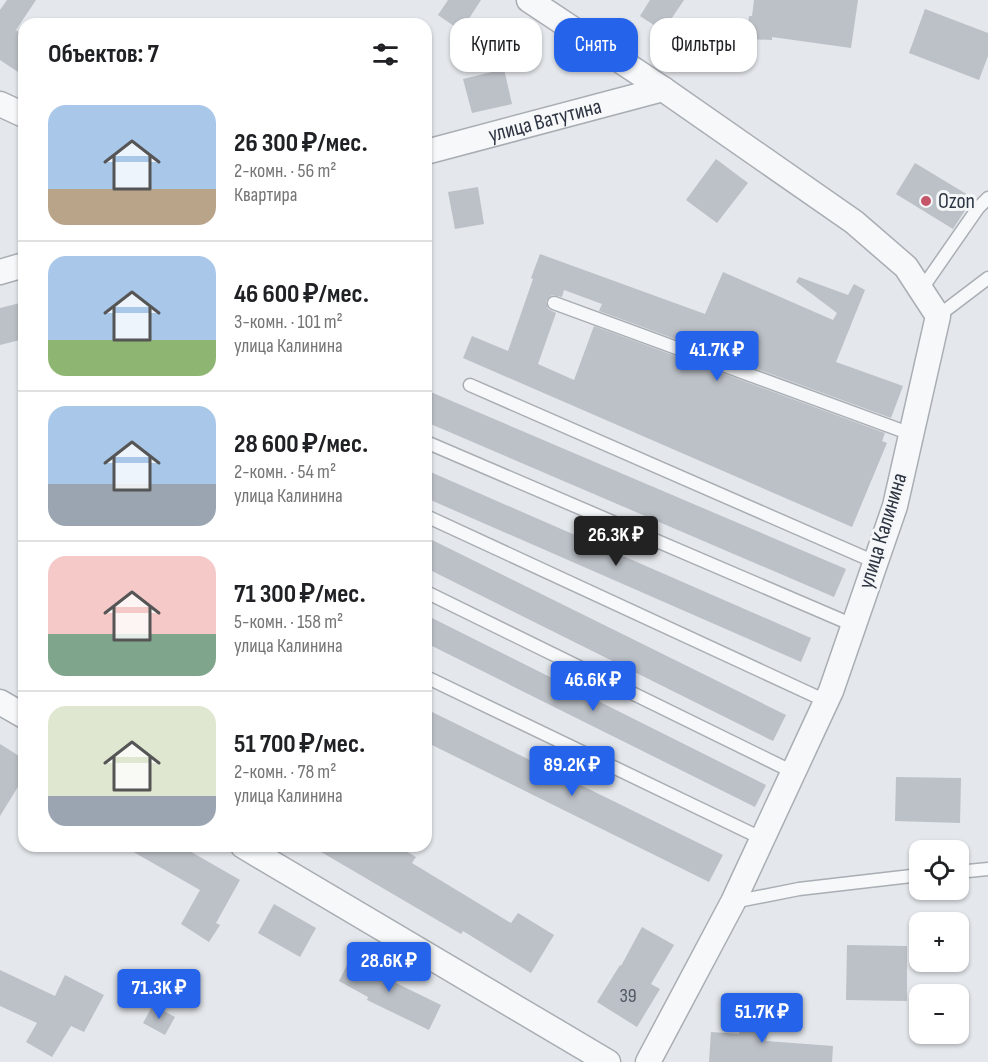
<!DOCTYPE html>
<html lang="ru">
<meta charset="utf-8">
<style>
:root{--surface:#fff;--page:#f2f2f2;--text:#202124;--muted:#757577;--line:#e0e0e0;--accent:#2563eb}
body{margin:0;font-family:"Sofia Sans Condensed",sans-serif;background:var(--page);color:var(--text);height:100vh;display:flex;flex-direction:column;font-size:22px;white-space:nowrap}
*{box-sizing:border-box;margin:0}
p{font-size:20px;color:var(--muted)}
.icon{flex:none;width:33px;height:33px;fill:none;stroke:currentColor;stroke-width:2;stroke-linecap:round;stroke-linejoin:round}
.map{position:relative;flex:1;overflow:hidden}
.side{position:absolute;left:18px;top:18px;width:414px;height:834px;display:flex;flex-direction:column;background:var(--surface);border-radius:18px;box-shadow:0 2px 4px #0004}
.side>*{flex:none}
.hud{position:absolute;left:450px;top:18px;width:447px;height:54px;display:flex;gap:12px}
.fabs{position:absolute;left:909px;top:840px;display:grid;gap:12px}
.fabs a{display:grid;place-items:center;width:60px;height:60px;border-radius:12px;background:var(--surface);box-shadow:0 2px 4px #0004;font-size:30px}
.price{position:absolute;translate:-50% -51px;padding:0 14px;border-radius:6px;background:var(--accent);color:#fff;font-size:20px;line-height:39px;filter:drop-shadow(0 2px 3px #0008)}
.price::after{content:'';position:absolute;left:50%;top:36px;width:18px;height:14px;margin-left:-9px;background:inherit;clip-path:polygon(0 0,100% 0,50% 100%)}
.price.current{background:#222;color:#fff}
ul{padding:0;list-style:none}
li{display:flex;align-items:center;gap:18px;height:150px;padding:0 30px}
li+li{border-top:2px solid var(--line)}
li span{display:grid;place-items:center;flex:none;width:168px;height:120px;border-radius:18px;color:#555}
li>.icon{margin-inline-start:auto}
span .icon{width:72px;height:72px;fill:#fffc;stroke-width:1}
li b{font-size:26px}
h2{display:flex;justify-content:space-between;align-items:center;height:72px;padding:0 30px;font-size:26px}
.tag{padding:0 21px;border-radius:18px;background:var(--surface);box-shadow:0 2px 4px #0004;font-size:21px;line-height:54px}
.tag.current{background:var(--accent);color:#fff}
.map>svg:first-child{display:block}
</style>
<div class="map">
<svg width="988" height="1062" viewBox="0 0 988 1062">
<rect width="100%" height="100%" fill="#e4e7eb"/>
<g fill="#bcc1c7">
<path d="M7 0H36L16 30 24 36V76L0 60V10Z"/>
<path d="M448 0H481L461 31 438 15Z"/>
<path d="M650 0H684L663 31 640 16Z"/>
<path d="M754 0H858L851 48 772 37V40L747 39 749 16H752Z"/>
<path d="M925 9 988 33V56L979 80 909 53Z"/>
<path d="M504 69 512 104 472 113 463 79Z"/>
<path d="M716 159 748 183 717 223 686 200Z"/>
<path d="M915 163 973 198 953 229 896 194Z"/>
<path d="M478 187 484 224 455 229 448 192Z"/>
<path d="M540 254 705 314 723 272 833 320 837 313 796 282 799 277 848 295 854 284 865 290 836 362 903 386 891 418 599 311 602 304 564 290 562 297 552 295 546 301 548 309 556 313 538 364 574 380 594 326 885 433 882 441 887 443 852 527 463 358 472 336 508 351 533 279 531 278Z"/>
<path d="M24 302V339L0 345V308Z"/>
<path d="M426 390 846 569 834 597 426 422Z"/>
<path d="M426 470 811 638 801 662 426 498Z"/>
<path d="M426 537 786 715 773 741 426 568Z"/>
<path d="M426 615 766 785 755 807 426 643Z"/>
<path d="M426 709 723 855 709 882 426 742Z"/>
<path d="M0 744 24 759V777L0 816Z"/>
<path d="M896 777 961 778 960 823 895 821Z"/>
<path d="M123 846H181L240 880 216 923 220 925 209 942 181 924 200 890Z"/>
<path d="M311 846H397L416 857 412 863 511 923 518 913 554 935 531 973 463 931 461 934Z"/>
<path d="M274 904 316 928 300 957 258 933Z"/>
<path d="M642 927 674 945 651 984 660 989 637 1027 597 1002 620 965 621 966Z"/>
<path d="M847 945 907 946V1001L846 1000Z"/>
<path d="M352 955 398 979 396 983 441 1005 429 1030 367 1000 368 997 339 981Z"/>
<path d="M0 970 55 996 65 975 104 995 84 1032 71 1026 52 1057 26 1042 37 1023 0 1006Z"/>
<path d="M153 1005 175 1017 165 1035 143 1023Z"/>
<path d="M746 1006 772 1013 766 1041 833 1046 832 1062H709L711 1032 739 1034Z"/>
</g>
<g fill="none" stroke-linecap="round" stroke-linejoin="round">
<g stroke="#a9aeb5" stroke-width="15">
<g id="service">
<path d="M921 290 978 208 988 198"/>
<path d="M554 303 911 434"/>
<path d="M938 316 988 278"/>
<path d="M470 385 875 562"/>
<path d="M426 442 853 625"/>
<path d="M426 516 826 701"/>
<path d="M426 592 793 772"/>
<path d="M426 677 763 839"/>
<path d="M958 872 988 869"/>
<path d="M733 902 799 889 920 875"/>
</g>
</g>
<g stroke="#a9aeb5" stroke-width="27">
<g id="minor">
<path d="M529 0 663 89 854 222 906 267 938 316 895 506 831 691 733 902 648 1062"/>
<path d="M0 104 24 115"/>
<path id="s1" d="M426 152 663 89"/>
<path d="M0 272 24 265"/>
<path d="M0 702 24 716"/>
<path d="M243 846 608 1062"/>
</g>
</g>
<use href="#service" stroke="#f7f8f9" stroke-width="12"/>
<use href="#minor" stroke="#f7f8f9" stroke-width="24"/>
</g>
<circle fill="#c55569" stroke="#f4f6f8" stroke-width="2" cx="926" cy="201" r="6"/>
<g text-anchor="middle" dominant-baseline="central" stroke-width="6" stroke-linejoin="round" paint-order="stroke">
<g font-size="20" fill="#515863">
<text x="628" y="996">39</text>
</g>
<g font-size="22" fill="#2d3542" stroke="#f4f6f8">
<text stroke="none"><textPath href="#s1" startOffset="123">улица Ватутина</textPath></text>
<text transform="translate(883 531) rotate(-73)">улица Калинина</text>
</g>
<g font-size="22" fill="#2d3542" stroke="#f4f6f8" text-anchor="start">
<text x="938" y="201">Ozon</text>
</g>
</g>
</svg>
<div class="fabs">
<a><svg class="icon" aria-label="locate" viewBox="0 0 24 24"><circle cx="12" cy="12" r="6"/><path d="M12 2v4M12 18v4M2 12h4M18 12h4"/></svg></a>
<a>+</a>
<a>−</a>
</div>
<b class="price" style="left:717px;top:382px">41.7K ₽</b>
<b class="price current" style="left:616px;top:567px">26.3K ₽</b>
<b class="price" style="left:593px;top:712px">46.6K ₽</b>
<b class="price" style="left:572px;top:797px">89.2K ₽</b>
<b class="price" style="left:389px;top:993px">28.6K ₽</b>
<b class="price" style="left:159px;top:1020px">71.3K ₽</b>
<b class="price" style="left:762px;top:1044px">51.7K ₽</b>
<div class="hud">
<a class="tag">Купить</a>
<a class="tag current">Снять</a>
<a class="tag">Фильтры</a>
</div>
<section class="side">
<h2>Объектов: 7<svg class="icon" aria-label="filters" viewBox="0 0 24 24"><path d="M4 7h16M4 17h16"/><circle cx="9" cy="7" r="2"/><circle cx="15" cy="17" r="2"/></svg></h2>
<ul>
<li><span style="background:linear-gradient(#a9c7e8 70%,#b9a48a 0)"><svg class="icon" aria-label="home" viewBox="0 0 24 24"><path d="M3 11l9-7 9 7M6 9v11h12V9"/></svg></span><div><b>26 300 ₽/мес.</b><p>2-комн. · 56 m²</p><p>Квартира</p></div></li>
<li><span style="background:linear-gradient(#a9c7e8 70%,#8fb573 0)"><svg class="icon" aria-label="home" viewBox="0 0 24 24"><path d="M3 11l9-7 9 7M6 9v11h12V9"/></svg></span><div><b>46 600 ₽/мес.</b><p>3-комн. · 101 m²</p><p>улица Калинина</p></div></li>
<li><span style="background:linear-gradient(#a9c7e8 65%,#9aa5b1 0)"><svg class="icon" aria-label="home" viewBox="0 0 24 24"><path d="M3 11l9-7 9 7M6 9v11h12V9"/></svg></span><div><b>28 600 ₽/мес.</b><p>2-комн. · 54 m²</p><p>улица Калинина</p></div></li>
<li><span style="background:linear-gradient(#f6c9c9 65%,#7fa58c 0)"><svg class="icon" aria-label="home" viewBox="0 0 24 24"><path d="M3 11l9-7 9 7M6 9v11h12V9"/></svg></span><div><b>71 300 ₽/мес.</b><p>5-комн. · 158 m²</p><p>улица Калинина</p></div></li>
<li><span style="background:linear-gradient(#dfe7d0 75%,#9aa5b1 0)"><svg class="icon" aria-label="home" viewBox="0 0 24 24"><path d="M3 11l9-7 9 7M6 9v11h12V9"/></svg></span><div><b>51 700 ₽/мес.</b><p>2-комн. · 78 m²</p><p>улица Калинина</p></div></li>
</ul>
</section>
</div>
